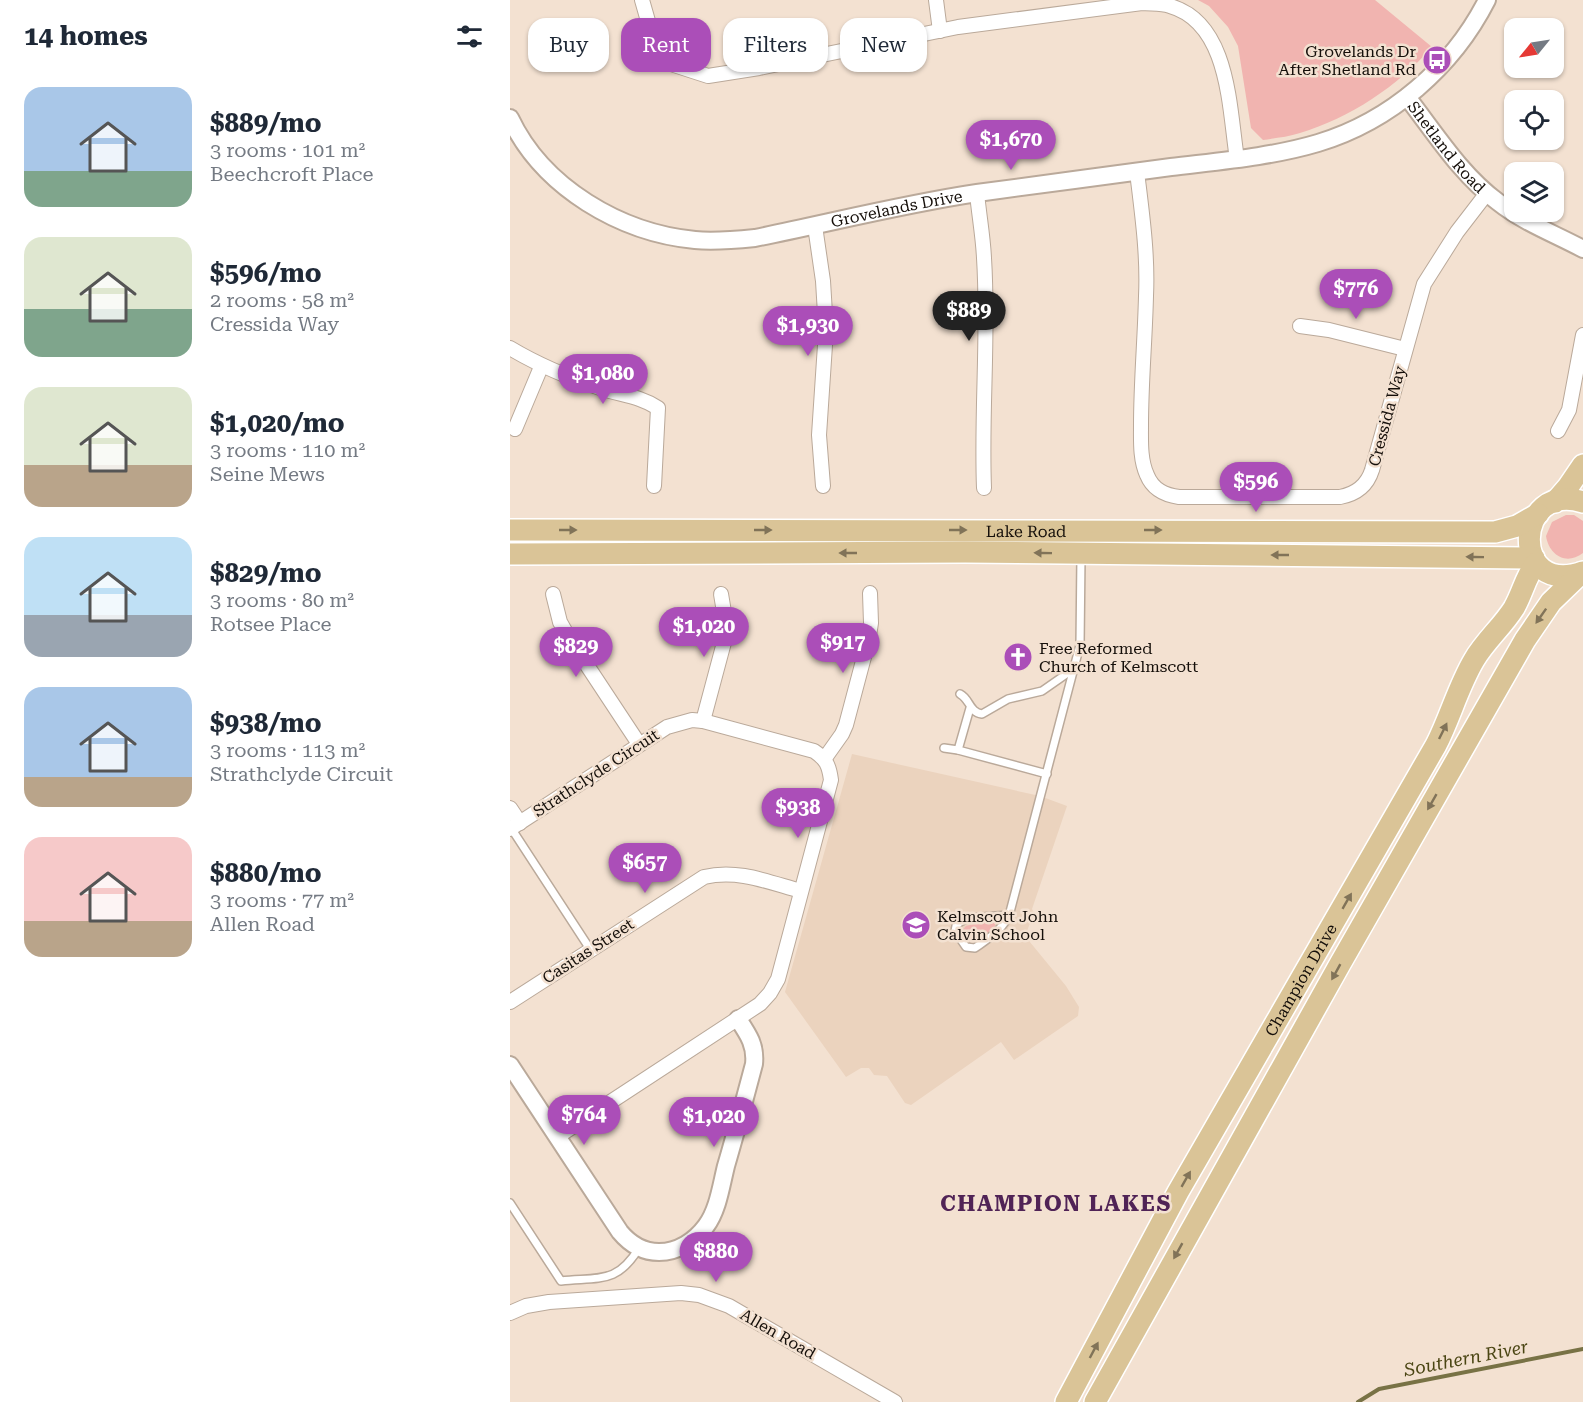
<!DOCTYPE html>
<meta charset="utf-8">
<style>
:root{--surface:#fff;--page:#f6f6f7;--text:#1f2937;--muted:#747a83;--accent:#ab4eb8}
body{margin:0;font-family:"Roboto Serif",serif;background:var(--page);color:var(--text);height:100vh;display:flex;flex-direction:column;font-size:22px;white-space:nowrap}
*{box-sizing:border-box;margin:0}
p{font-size:20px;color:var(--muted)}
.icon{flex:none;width:33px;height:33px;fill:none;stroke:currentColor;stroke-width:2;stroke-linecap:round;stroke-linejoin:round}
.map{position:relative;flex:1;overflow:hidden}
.details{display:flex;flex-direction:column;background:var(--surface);width:510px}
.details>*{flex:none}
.hud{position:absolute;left:18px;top:18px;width:570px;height:54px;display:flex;gap:12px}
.needle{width:39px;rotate:240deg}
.controls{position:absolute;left:994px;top:18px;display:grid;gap:12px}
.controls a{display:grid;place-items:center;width:60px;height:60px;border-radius:12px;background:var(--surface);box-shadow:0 2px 4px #0004;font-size:30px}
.price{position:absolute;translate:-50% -51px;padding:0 14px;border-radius:21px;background:var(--accent);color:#fff;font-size:20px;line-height:39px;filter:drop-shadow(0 2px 3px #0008)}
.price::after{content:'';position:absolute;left:50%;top:36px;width:18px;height:14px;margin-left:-9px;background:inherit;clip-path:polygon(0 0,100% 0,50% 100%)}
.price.selected{background:#222;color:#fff}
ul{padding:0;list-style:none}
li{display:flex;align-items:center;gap:18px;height:150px;padding:0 24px}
li span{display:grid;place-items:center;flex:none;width:168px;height:120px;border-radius:18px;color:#555}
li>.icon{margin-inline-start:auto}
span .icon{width:72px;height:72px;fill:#fffc;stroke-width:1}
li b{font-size:26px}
h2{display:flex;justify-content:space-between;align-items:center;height:72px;padding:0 24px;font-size:26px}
.tag{padding:0 21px;border-radius:18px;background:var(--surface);box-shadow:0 2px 4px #0004;font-size:21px;line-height:54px}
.tag.selected{background:var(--accent);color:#fff}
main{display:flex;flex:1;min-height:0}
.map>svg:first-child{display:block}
</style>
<main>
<section class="details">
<h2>14 homes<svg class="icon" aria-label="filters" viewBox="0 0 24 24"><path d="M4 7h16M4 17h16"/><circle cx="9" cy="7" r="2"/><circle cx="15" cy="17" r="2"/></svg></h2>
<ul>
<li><span style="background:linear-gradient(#a9c7e8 70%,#7fa58c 0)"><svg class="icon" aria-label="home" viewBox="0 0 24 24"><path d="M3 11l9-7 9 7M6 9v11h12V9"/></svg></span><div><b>$889/mo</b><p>3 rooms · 101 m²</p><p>Beechcroft Place</p></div></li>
<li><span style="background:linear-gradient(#dfe7d0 60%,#7fa58c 0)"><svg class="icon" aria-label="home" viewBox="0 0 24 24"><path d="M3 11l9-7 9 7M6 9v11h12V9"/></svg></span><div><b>$596/mo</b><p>2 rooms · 58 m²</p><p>Cressida Way</p></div></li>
<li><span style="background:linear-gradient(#dfe7d0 65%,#b9a48a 0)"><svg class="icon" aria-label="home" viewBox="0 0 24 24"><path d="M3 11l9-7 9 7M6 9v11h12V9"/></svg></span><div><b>$1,020/mo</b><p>3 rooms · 110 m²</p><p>Seine Mews</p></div></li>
<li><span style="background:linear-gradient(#bfe0f5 65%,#9aa5b1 0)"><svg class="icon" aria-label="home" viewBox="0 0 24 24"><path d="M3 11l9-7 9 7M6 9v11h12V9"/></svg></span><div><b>$829/mo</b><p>3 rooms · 80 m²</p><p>Rotsee Place</p></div></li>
<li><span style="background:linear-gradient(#a9c7e8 75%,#b9a48a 0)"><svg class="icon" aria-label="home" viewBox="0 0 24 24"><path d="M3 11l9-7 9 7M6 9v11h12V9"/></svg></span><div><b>$938/mo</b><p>3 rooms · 113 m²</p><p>Strathclyde Circuit</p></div></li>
<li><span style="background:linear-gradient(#f6c9c9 70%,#b9a48a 0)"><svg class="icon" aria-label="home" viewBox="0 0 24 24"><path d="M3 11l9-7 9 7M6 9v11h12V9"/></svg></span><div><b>$880/mo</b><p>3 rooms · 77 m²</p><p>Allen Road</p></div></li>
</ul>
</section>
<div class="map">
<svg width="1073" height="1402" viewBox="0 0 1073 1402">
<rect width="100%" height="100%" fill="#f3e1d1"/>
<path fill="#ebd3be" d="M342 754 530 796 557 806 522 909 524 913 515 936 556 986 569 1007 568 1016 504 1060 491 1042 401 1105 395 1103 377 1076 364 1075 359 1068H351L336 1077 275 992Z"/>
<g fill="#f1b4b0">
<path d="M688 0H865L922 47C888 86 840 118 790 133 778 137 765 138 753 140L741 128 728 46 718 27 699 6Z"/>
<path d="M1056 515H1064L1073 521V553C1056 566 1039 555 1036 536L1042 522Z"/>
<path d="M480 920 485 923V927L471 938 462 942 455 939 452 931 456 926Z"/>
</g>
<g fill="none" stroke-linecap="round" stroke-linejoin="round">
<path stroke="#787245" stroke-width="4" d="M848 1402 869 1389 1073 1349"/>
<g stroke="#baa99a" stroke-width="10">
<g id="service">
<path d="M450 694C460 699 459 712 472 714L498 699 532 691 565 668"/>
<path d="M434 748 448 750 537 774"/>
<path d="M448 750 460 708"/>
<path d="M1 828 80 949"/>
<path d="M499 915 459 918 450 922 446 926 445 931 456 947 465 948C479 938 494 929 500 912L570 645 571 556"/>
<path d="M0 1203 51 1281C90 1277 107 1284 129 1248"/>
</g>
</g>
<g stroke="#baa99a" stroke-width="16">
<g id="minor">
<path d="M132 0 144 42 164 65 198 76 249 68 448 27 632 3C641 4 652 3 660 6 720 23 719 109 727 159"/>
<path d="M426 0 430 31"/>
<path d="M627 172C632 213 638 255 636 296 635 339 631 382 631 425 631 441 630 460 637 475 643 490 655 495 669 497H830C846 494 857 486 862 470L914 284 947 232 977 193"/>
<path d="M467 193C469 215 473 236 474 258 479 334 471 411 474 488"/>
<path d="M305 226 313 281 316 330 309 435 313 486"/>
<path d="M790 326 819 330 895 349"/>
<path d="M0 348C30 366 57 377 90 388 110 395 130 396 148 408L144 486"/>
<path d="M5 429 31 367"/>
<path d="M1048 431 1059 410 1073 335"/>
<path d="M43 594 50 622 59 638 129 744"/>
<path d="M193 721 216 635V624L211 594"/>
<path d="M315 758 332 734 336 725 358 642 361 623 360 593"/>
<path d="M0 808 10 823"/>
<path d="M0 829 157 727 182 720 193 721 304 751C316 759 319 765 321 780L268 979 260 993 250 1004 47 1137"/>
<path d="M0 1002 194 877C228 869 258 882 291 891"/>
<path d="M0 1313 16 1306 39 1302 171 1293 189 1295 219 1306 385 1402"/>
</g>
</g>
<g stroke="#baa99a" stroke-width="20">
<g id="tertiary">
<path id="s1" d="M897 97C925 133 951 175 988 202 1013 222 1045 234 1073 249"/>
<path id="s2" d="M0 118C33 188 111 233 185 240 205 242 225 240 245 238 319 223 393 204 467 193 532 184 596 176 661 167 710 161 761 157 808 143 881 121 943 67 977 0"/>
<path d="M0 1065 110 1232C120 1244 133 1252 149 1252 168 1252 185 1241 196 1226 208 1210 211 1186 216 1166 226 1132 235 1098 244 1064 246 1045 238 1034 228 1019"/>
</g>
</g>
<g stroke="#fff" stroke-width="24">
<g id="primary">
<path d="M1045 502 1058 487 1073 465"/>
<path d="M1073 502C1004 480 999 598 1073 572"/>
<path id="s3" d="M0 530 985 532 1007 526 1028 514"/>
<path d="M0 554 455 552 1024 558"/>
<path id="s4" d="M556 1402 668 1192 926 745C940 718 948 687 964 660 975 641 992 627 1004 608 1013 592 1015 578 1026 563"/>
<path d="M585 1402 830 964 1015 640 1041 602 1071 573"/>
</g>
</g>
<use href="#service" stroke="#fff" stroke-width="7"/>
<use href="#minor" stroke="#fff" stroke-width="14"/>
<use href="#tertiary" stroke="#fff" stroke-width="16"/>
<use href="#primary" stroke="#dac497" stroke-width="21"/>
</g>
<defs><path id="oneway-solid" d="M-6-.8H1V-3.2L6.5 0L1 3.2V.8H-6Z" transform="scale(1.5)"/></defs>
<g fill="#817358">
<use href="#oneway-solid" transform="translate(58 530)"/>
<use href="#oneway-solid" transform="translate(253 530)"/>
<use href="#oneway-solid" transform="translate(448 530)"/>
<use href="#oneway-solid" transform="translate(643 530)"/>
<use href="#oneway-solid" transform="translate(338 553) rotate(180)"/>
<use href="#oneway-solid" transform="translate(533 553) rotate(-179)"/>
<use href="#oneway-solid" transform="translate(770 555) rotate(-180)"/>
<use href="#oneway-solid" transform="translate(965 557) rotate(-179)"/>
<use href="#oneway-solid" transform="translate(1031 616) rotate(125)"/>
<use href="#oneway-solid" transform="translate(933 731) rotate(-64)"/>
<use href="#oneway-solid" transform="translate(922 802) rotate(120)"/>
<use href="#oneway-solid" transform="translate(837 901) rotate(-60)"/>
<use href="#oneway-solid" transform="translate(826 972) rotate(119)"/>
<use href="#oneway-solid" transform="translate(676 1179) rotate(-60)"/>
<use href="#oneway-solid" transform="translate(668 1251) rotate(119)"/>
<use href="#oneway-solid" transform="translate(584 1350) rotate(-62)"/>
</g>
<defs>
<g id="bus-disc" transform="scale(1.5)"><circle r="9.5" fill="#ab4eb8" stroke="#f3e1d1"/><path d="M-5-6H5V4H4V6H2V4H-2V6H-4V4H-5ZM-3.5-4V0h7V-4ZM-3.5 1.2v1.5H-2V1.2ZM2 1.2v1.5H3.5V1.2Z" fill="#fff"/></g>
<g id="church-disc" transform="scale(1.5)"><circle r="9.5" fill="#ab4eb8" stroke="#f3e1d1"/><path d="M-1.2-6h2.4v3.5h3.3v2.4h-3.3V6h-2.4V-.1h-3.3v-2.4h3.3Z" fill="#fff"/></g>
<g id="school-disc" transform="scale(1.5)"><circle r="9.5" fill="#ab4eb8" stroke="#f3e1d1"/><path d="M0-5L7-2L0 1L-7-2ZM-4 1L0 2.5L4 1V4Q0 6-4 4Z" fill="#fff"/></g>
</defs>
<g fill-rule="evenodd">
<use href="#bus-disc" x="927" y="60"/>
<use href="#church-disc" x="508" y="657"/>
<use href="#school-disc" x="406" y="925"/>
</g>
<g text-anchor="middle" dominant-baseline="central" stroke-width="5" stroke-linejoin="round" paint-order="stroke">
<g font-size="16" fill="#150f0a" stroke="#f3e1d1" text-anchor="start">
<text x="906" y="51" text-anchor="end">Grovelands Dr<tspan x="906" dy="18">After Shetland Rd</tspan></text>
<text x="529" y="648">Free Reformed<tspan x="529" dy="18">Church of Kelmscott</tspan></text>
<text x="427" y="916">Kelmscott John<tspan x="427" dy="18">Calvin School</tspan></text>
</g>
<g font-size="16" fill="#150f0a" stroke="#f3e1d1">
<text stroke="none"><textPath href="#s1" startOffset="64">Shetland Road</textPath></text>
<text stroke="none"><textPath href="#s2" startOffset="436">Grovelands Drive</textPath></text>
<text transform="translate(877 416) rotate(-75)">Cressida Way</text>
<text stroke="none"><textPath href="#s3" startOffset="516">Lake Road</textPath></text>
<text transform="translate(86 773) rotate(-33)">Strathclyde Circuit</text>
<text transform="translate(78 951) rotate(-33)">Casitas Street</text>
<text stroke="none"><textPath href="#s4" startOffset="483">Champion Drive</textPath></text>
<text transform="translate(268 1334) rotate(30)">Allen Road</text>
</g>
<g font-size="18" font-style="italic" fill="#4a4513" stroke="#f3e1d1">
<text transform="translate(956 1358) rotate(-11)">Southern River</text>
</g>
<g font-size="22" font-weight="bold" letter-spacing="1.5" fill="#502356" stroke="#f3e1d1">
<text x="546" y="1203">CHAMPION LAKES</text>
</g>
</g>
</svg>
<div class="controls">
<a><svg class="needle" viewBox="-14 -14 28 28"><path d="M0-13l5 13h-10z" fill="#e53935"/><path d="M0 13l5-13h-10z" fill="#747a83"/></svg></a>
<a><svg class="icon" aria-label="locate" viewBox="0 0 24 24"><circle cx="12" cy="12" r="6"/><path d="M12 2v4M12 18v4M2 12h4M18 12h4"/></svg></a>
<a><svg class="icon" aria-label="layers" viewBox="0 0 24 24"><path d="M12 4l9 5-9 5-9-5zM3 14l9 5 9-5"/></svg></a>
</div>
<b class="price" style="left:501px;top:171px">$1,670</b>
<b class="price" style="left:846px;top:320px">$776</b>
<b class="price selected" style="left:459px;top:342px">$889</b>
<b class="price" style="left:298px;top:357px">$1,930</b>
<b class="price" style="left:93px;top:405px">$1,080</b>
<b class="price" style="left:746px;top:513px">$596</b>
<b class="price" style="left:194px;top:658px">$1,020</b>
<b class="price" style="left:333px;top:674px">$917</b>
<b class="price" style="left:66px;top:678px">$829</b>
<b class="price" style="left:288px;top:839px">$938</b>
<b class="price" style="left:135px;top:894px">$657</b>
<b class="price" style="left:74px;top:1146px">$764</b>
<b class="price" style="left:204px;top:1148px">$1,020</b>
<b class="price" style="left:206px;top:1283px">$880</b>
<div class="hud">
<a class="tag">Buy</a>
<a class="tag selected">Rent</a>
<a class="tag">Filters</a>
<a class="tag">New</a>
</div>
</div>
</main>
